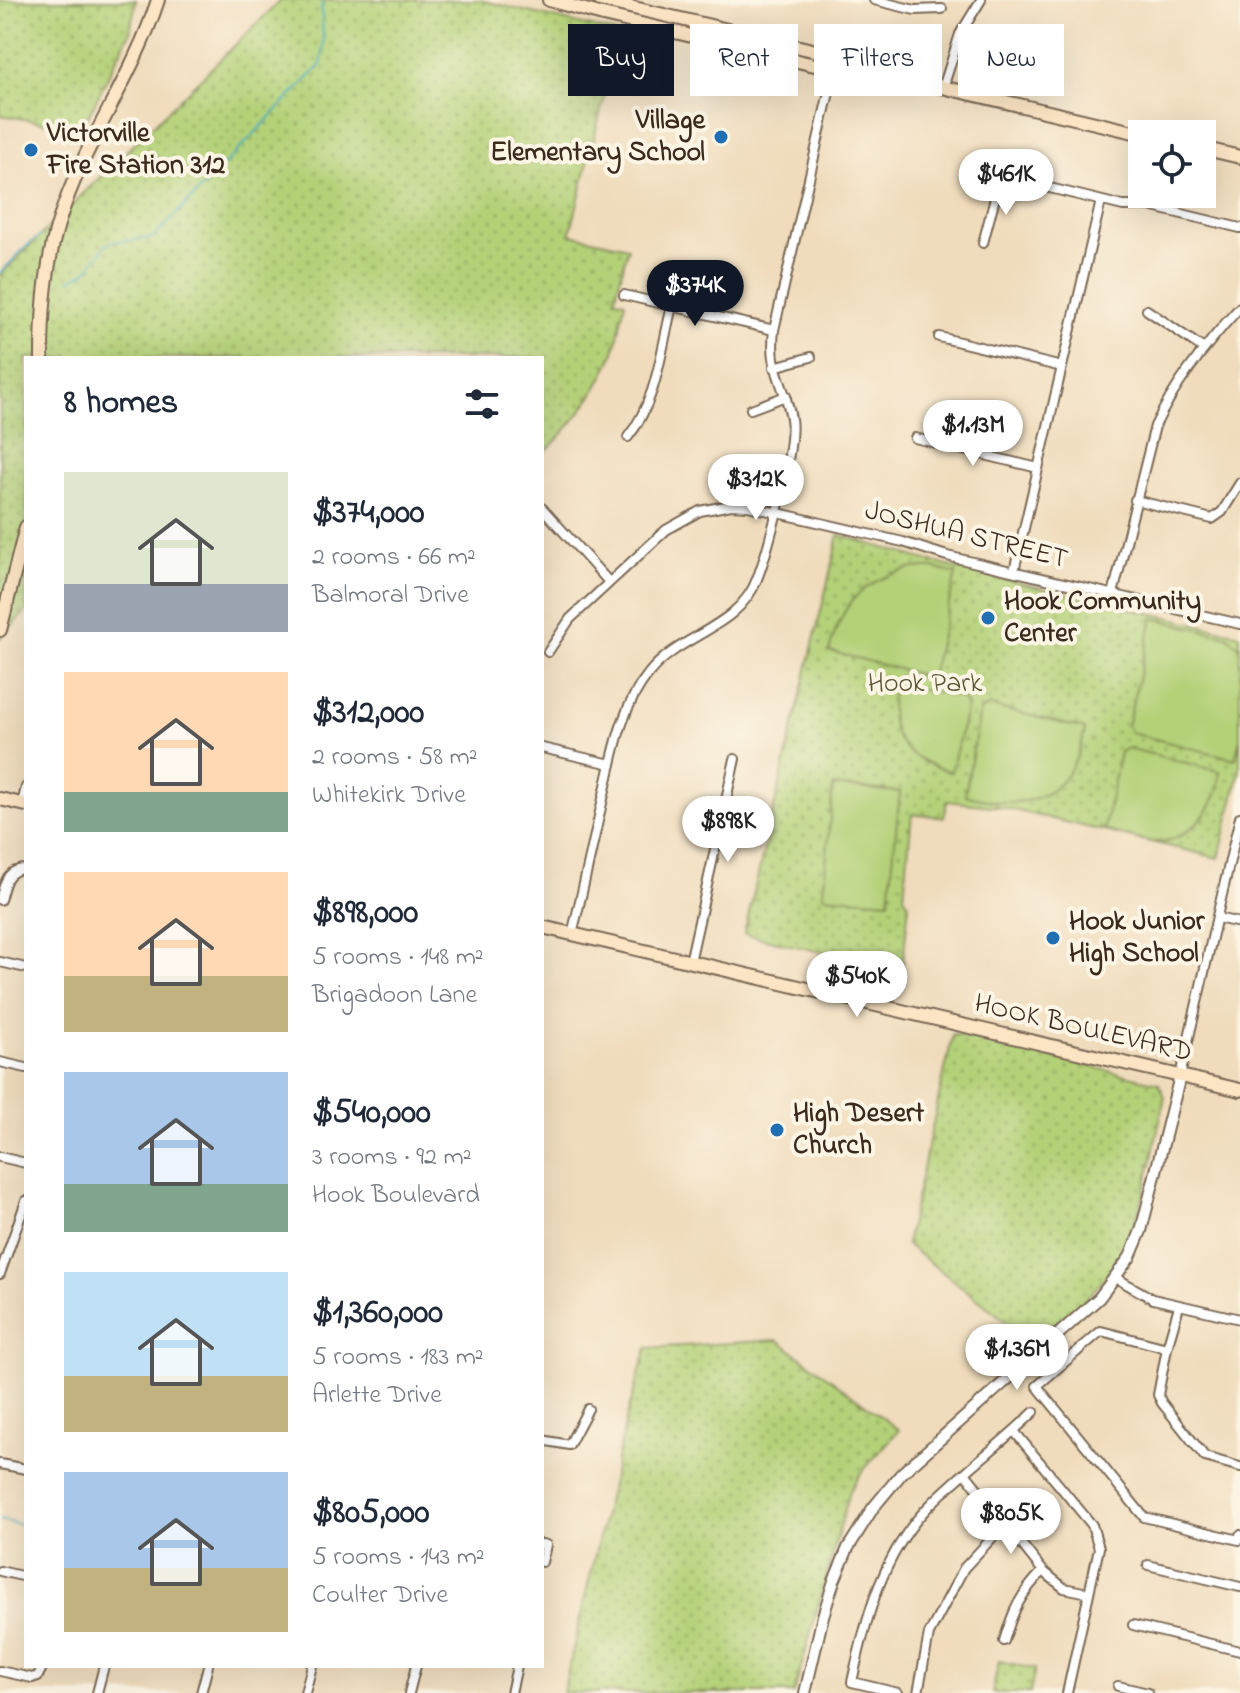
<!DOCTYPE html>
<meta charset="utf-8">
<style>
:root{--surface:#fff;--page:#f6f6f7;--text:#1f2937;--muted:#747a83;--accent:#111827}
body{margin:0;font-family:"Indie Flower",sans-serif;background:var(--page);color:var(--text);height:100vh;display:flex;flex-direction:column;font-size:30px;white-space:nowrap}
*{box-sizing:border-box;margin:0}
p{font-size:26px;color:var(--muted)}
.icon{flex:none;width:44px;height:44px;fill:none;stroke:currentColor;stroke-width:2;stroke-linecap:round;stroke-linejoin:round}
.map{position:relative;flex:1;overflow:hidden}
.panel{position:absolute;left:24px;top:356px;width:520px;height:1312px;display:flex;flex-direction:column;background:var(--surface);border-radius:0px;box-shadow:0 8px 32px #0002}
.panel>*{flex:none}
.banner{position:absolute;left:568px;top:24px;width:552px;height:72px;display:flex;gap:16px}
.fabs{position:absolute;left:1128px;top:120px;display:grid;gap:16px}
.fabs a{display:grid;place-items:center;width:88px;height:88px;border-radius:0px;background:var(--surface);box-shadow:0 8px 32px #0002;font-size:40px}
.price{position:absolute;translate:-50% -68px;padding:0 18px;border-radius:28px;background:#fff;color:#222;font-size:26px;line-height:52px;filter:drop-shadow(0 2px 4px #0008)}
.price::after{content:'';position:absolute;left:50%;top:48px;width:24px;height:18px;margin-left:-12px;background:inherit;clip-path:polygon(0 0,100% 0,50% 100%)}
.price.on{background:var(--accent);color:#fff}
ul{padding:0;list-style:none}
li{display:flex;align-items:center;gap:24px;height:200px;padding:0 40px}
li span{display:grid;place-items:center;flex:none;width:224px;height:160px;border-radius:0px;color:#555}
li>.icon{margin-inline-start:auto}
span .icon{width:96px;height:96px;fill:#fffc;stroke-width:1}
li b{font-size:34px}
h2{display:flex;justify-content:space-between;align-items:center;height:96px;padding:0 40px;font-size:34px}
.tag{padding:0 28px;border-radius:0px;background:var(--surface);box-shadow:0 8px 32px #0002;font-size:28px;line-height:72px}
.tag.on{background:var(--accent);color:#fff}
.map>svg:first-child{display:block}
</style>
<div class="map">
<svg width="1240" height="1693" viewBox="0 0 1240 1693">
<defs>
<pattern id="grass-dots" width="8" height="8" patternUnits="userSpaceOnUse" patternTransform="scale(2)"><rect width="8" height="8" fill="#b4d178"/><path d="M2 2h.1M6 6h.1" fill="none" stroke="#94aa62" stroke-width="1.8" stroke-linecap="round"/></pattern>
</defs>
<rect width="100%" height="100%" fill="#fcf5e5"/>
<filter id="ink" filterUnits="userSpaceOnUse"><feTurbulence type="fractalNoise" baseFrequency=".0125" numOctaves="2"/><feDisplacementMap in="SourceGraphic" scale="16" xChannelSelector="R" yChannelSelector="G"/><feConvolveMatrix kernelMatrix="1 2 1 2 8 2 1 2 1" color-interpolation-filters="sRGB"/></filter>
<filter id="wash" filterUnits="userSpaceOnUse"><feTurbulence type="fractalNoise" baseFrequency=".006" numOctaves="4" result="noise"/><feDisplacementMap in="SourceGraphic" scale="32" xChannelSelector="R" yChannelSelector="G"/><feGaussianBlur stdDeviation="1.8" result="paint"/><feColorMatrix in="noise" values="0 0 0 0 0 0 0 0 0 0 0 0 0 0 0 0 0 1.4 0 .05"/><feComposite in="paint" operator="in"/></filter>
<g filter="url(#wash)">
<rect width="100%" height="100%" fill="#f0dcbc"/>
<g fill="url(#grass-dots)" stroke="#787e4b" stroke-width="2">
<path d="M0 0H136L130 32 82 129 0 115Z"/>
<path d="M281 0H480L620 34 570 234 628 247 615 299 625 301C621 319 619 340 612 357 597 393 571 429 542 454V358H26V611L0 638V275Z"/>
<path d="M839 535 947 566 1240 634V771L1219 858 1001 807 947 801 944 817 912 814 904 896 909 904 902 971 744 934Z"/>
<path d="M953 1034 1159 1083 1165 1097C1151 1154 1145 1223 1110 1271 1090 1299 1059 1320 1033 1342L906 1244Z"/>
<path d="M778 1340 899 1430 860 1474 850 1491 794 1693H563L628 1412 647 1348Z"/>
<path d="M999 1661 1035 1669 1030 1693H992Z"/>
</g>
<g fill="#b4d178" stroke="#787e4b" stroke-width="2">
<path d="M913 568H933L956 574 932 673 925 676 829 651C843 600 862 581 913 568Z"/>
<path d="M1153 618 1227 636 1240 647V739L1235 759 1131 733 1127 726Z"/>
<path d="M894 683 962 698 967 706 951 772C902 757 883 735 894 683Z"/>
<path d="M990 706 1085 729C1072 797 1029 814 965 795L980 711Z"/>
<path d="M1127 748 1219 771C1223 803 1188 844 1153 842 1137 840 1119 834 1104 830L1120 752Z"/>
<path d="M833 786 900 792 889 901 823 896Z"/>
</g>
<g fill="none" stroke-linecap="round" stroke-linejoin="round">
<g stroke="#3baab9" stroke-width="2">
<path d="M0 273 30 243 41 236"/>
<path d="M70 280 87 271 105 246 112 242 153 238 320 66C327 50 320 20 322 0"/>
<path d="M0 1520 26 1526"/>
</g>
</g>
</g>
<g filter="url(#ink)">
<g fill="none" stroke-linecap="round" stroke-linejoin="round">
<g stroke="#7a6855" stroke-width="12">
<g id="minor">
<path d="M874 0 915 10 942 9"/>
<path d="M943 88 960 34 981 0"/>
<path d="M983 243 997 190 1003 179 1021 181 1123 206H1149L1240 228"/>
<path d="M624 295 774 330"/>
<path d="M1147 310 1204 349"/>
<path d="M939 337 1062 367"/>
<path d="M774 367 811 357"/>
<path d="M751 409 786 396"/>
<path d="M628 437C657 401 661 350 672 306"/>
<path d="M915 438 1038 468"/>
<path d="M1135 500 1212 519 1222 512 1240 483"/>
<path d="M542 508 609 582"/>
<path d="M1014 571 1101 201"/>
<path d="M1113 594 1155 426C1176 382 1207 343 1240 307"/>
<path d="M548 652 570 619 666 530 700 511 731 505 748 506 903 542 947 556 1240 624"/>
<path d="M542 748 611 764"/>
<path d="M22 804 26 787"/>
<path d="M0 900C5 883 6 869 26 869"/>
<path d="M1217 918 1240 923"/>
<path d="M572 934C583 891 592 847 602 803 613 758 619 710 649 673 680 634 739 628 757 579 768 551 796 446 791 419 785 383 769 371 774 330L836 62"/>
<path d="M0 962 26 968"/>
<path d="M690 962 735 759"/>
<path d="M0 1062 26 1068"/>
<path d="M1180 1076 1240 817"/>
<path d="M0 1157 26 1163"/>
<path d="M0 1274 26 1201"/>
<path d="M1116 1278 1153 1299 1240 1319"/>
<path d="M1179 1306 1167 1348 1101 1331 1037 1386 1144 1517 1239 1540 1240 1535"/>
<path d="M1167 1348 1158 1395 1162 1403 1205 1457 1240 1467"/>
<path d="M1014 1431 1092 1525 1099 1548 1067 1693"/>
<path d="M542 1440 569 1445 588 1409"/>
<path d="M0 1464 26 1469"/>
<path d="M965 1473 1043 1571 1064 1588 1088 1593"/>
<path d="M542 1544 546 1545 542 1562"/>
<path d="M1148 1565 1240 1587"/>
<path d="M0 1571 26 1577"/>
<path d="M1133 1625 1240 1651"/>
<path d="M1004 1641C1013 1611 1020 1594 1043 1571"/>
<path d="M0 1671 32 1678 38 1676 43 1666"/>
<path d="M1118 1686 1148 1693"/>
<path d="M97 1693 104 1666"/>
<path d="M201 1693 208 1666"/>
<path d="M305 1693 312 1666"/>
<path d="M409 1693 416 1666"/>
<path d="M511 1693 517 1666"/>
<path d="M898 1693 852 1682C866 1617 883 1551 932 1503 964 1471 1001 1444 1034 1412"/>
<path d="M918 1693 929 1634 964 1568 1005 1524"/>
</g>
</g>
<g stroke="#7a6855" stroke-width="14">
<path id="tertiary" d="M805 1693 823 1616 834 1581 848 1548 873 1508 902 1473 1099 1298 1130 1257 1141 1231 1180 1076"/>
</g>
<g stroke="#7a6855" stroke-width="16">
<g id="secondary">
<path d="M549 0 603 15 823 67 836 62"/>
<path d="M600 0 825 53 836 62 1142 134"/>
<path d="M1202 148 1240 157"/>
<path d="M42 358C42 313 45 268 58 224 82 145 133 78 158 0"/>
<path d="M0 630 26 527"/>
<path d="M0 799 26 805"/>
<path d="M542 927 1240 1090"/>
</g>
</g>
<use href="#minor" stroke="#fff" stroke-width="8"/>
<use href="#tertiary" stroke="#fff" stroke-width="10"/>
<use href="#secondary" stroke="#fce5c4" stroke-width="12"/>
</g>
</g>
<g fill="#1f6fb2" stroke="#fcf5e5" stroke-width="3">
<circle cx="721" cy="137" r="8"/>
<circle cx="31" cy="150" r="8"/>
<circle cx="988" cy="618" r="8"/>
<circle cx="1053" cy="938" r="8"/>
<circle cx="777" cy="1130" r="8"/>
</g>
<g text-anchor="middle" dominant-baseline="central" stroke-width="8" stroke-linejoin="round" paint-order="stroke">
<g font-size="28" font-weight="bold" fill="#3b2a1e" stroke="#fcf5e5" text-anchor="start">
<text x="705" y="121" text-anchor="end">Village<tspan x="705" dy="32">Elementary School</tspan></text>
<text x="47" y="134">Victorville<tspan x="47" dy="32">Fire Station 312</tspan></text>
<text x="1004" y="602">Hook Community<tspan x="1004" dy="32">Center</tspan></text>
<text x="1069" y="922">Hook Junior<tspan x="1069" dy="32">High School</tspan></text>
<text x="793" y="1114">High Desert<tspan x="793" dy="32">Church</tspan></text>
</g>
<g font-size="28" fill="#3b2a1e" stroke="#fcf5e5">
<text transform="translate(966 536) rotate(14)">JOSHUA STREET</text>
<text transform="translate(1083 1029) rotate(13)">HOOK BOULEVARD</text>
</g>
<g font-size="28" fill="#595434" stroke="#fcf5e5">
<text x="925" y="684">Hook Park</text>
</g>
</g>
</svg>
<div class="fabs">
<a><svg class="icon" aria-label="locate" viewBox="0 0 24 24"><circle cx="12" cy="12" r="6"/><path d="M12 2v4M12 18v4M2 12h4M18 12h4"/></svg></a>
</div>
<b class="price" style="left:1006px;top:217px">$461K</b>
<b class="price on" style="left:695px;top:328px">$374K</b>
<b class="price" style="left:973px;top:468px">$1.13M</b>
<b class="price" style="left:756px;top:522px">$312K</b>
<b class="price" style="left:728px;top:864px">$898K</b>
<b class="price" style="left:857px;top:1019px">$540K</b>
<b class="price" style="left:1017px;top:1392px">$1.36M</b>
<b class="price" style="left:1011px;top:1556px">$805K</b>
<div class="banner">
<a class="tag on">Buy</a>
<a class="tag">Rent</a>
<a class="tag">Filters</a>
<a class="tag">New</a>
</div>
<section class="panel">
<h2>8 homes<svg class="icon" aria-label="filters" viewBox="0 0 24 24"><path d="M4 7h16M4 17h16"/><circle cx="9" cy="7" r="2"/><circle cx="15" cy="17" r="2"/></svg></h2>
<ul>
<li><span style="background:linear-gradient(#dfe7d0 70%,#9aa5b1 0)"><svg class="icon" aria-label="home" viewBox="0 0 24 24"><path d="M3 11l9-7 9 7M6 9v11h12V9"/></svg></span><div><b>$374,000</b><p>2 rooms · 66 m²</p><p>Balmoral Drive</p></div></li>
<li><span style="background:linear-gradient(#ffd9b3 75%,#7fa58c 0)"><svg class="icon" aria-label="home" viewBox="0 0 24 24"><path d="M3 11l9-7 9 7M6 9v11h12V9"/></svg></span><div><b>$312,000</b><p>2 rooms · 58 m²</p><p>Whitekirk Drive</p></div></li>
<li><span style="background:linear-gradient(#ffd9b3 65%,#c2b280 0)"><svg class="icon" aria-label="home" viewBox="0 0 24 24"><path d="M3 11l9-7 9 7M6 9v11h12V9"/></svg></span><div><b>$898,000</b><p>5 rooms · 148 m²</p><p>Brigadoon Lane</p></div></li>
<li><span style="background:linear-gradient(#a9c7e8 70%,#7fa58c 0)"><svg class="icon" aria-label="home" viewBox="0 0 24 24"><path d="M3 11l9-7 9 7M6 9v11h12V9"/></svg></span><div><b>$540,000</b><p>3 rooms · 92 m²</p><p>Hook Boulevard</p></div></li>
<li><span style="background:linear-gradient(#bfe0f5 65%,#c2b280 0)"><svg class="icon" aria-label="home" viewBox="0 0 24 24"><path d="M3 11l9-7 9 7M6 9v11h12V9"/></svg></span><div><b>$1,360,000</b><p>5 rooms · 183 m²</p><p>Arlette Drive</p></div></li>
<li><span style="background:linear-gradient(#a9c7e8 60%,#c2b280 0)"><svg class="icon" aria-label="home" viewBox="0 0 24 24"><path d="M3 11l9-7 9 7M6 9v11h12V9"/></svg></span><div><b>$805,000</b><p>5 rooms · 143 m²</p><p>Coulter Drive</p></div></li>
</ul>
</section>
</div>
